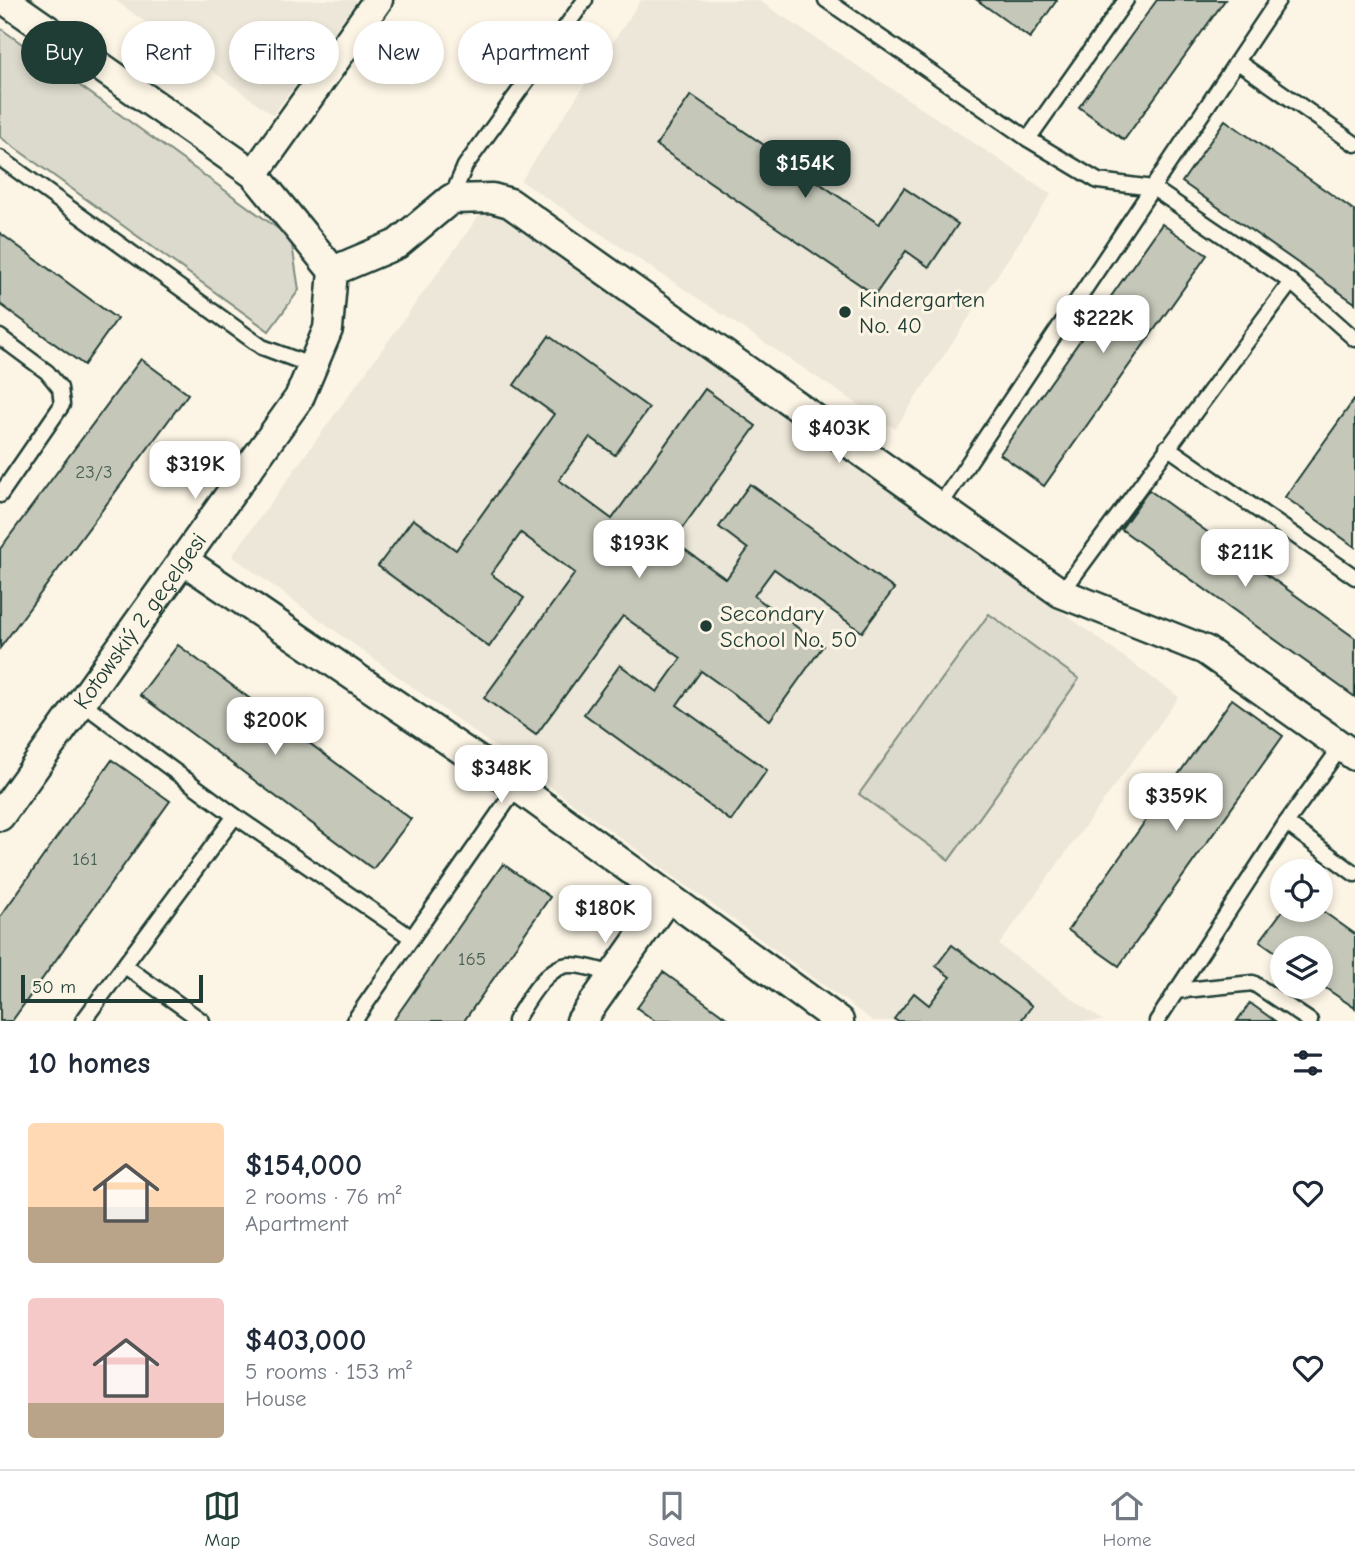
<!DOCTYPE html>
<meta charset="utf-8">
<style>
:root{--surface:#fff;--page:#f6f6f7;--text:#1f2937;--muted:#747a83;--line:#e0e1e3;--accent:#1f3d34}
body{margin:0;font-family:"Comic Neue",sans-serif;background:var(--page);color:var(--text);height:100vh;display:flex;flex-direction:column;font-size:26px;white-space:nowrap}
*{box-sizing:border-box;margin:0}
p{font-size:23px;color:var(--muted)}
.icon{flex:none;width:38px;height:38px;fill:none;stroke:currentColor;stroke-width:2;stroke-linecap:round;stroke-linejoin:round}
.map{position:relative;height:1021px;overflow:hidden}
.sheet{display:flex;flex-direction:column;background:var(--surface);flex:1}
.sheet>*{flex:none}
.guide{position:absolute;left:21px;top:21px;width:700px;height:63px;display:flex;gap:14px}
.controls{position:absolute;left:1270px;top:859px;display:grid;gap:14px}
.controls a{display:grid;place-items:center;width:63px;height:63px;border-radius:50%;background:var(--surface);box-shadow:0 4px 10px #0003;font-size:35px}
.scale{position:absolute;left:21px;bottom:18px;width:182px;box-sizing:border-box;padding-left:7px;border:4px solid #1f3d34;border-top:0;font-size:19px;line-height:24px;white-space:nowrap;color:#1f3d34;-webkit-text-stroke:5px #fcf5e5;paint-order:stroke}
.price{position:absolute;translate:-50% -60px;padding:0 16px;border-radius:14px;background:#fff;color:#222;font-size:23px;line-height:46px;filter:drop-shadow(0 2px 4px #0008)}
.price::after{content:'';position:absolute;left:50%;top:42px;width:21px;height:16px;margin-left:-10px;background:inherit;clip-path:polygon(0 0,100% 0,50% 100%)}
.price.on{background:var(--accent);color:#fff}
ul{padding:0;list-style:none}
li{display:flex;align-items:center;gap:21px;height:175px;padding:0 28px}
li span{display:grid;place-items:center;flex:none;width:196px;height:140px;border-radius:7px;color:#555}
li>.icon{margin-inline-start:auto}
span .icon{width:84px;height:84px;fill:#fffc;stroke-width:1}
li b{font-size:30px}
h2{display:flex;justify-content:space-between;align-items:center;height:84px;padding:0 28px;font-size:30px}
.tag{padding:0 24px;border-radius:32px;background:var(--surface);box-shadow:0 4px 10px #0003;font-size:24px;line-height:63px}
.tag.on{background:var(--accent);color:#fff}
.menu{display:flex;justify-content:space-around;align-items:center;height:98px;border-top:2px solid var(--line);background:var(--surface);font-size:19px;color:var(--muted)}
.menu a{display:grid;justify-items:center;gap:4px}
.menu .on{color:var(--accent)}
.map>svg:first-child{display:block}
</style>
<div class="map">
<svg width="1355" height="1021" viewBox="0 0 1355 1021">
<rect width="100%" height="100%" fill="#fcf5e5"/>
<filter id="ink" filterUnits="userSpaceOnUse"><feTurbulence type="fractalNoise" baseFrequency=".0143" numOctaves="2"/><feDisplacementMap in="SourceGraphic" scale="14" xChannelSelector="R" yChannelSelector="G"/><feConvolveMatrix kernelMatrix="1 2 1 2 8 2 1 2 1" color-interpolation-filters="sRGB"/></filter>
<g filter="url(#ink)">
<g fill="#ece7d8">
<path d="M115 0H357L273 115Z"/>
<path d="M641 0H758L1051 194 895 429 521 181Z"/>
<path d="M492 198 1179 697 999 945 1103 1021H873L232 556Z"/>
</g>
<g fill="#dcdacc" stroke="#7e8c80" stroke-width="2">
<path d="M0 28 291 238 299 290 269 331 0 137Z"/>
<path d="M989 614 1079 679 949 860 859 794Z"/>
</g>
<g fill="#c5c7b9" stroke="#1f3d34" stroke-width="2">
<path d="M977 0H1057L1030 38Z"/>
<path d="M1157 0H1225L1124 140 1079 107Z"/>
<path d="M691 95 879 224 904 188 958 224 929 267 906 251 875 295 656 145Z"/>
<path d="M1225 120 1355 211V303L1182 182Z"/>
<path d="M1162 224 1207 255 1044 486 1000 454Z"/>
<path d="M0 233 117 319 84 365 0 304Z"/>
<path d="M549 336 649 408 615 455 590 437 559 480 612 519 705 389 756 426 673 541 726 579 748 549 719 527 750 484 894 589 862 632 774 569 754 596 823 646 770 720 701 671 677 705 767 770 731 821 584 714 620 665 657 692 681 658 623 616 536 735 484 698 575 573 521 533 491 574 524 598 489 647 378 566 413 519 456 550 554 414 514 385Z"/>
<path d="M141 359 188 394 0 648V549Z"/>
<path d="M1354 400H1355V547L1285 497Z"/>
<path d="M1149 490 1355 638V697L1121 529Z"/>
<path d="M178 645 411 819 373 869 140 695Z"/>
<path d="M1232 699 1283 736 1119 966 1068 930Z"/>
<path d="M112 760 170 801 12 1021H0V917Z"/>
<path d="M503 864 550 897 464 1021H393Z"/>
<path d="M1283 910H1321L1355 934V1008L1321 985V948H1283V957L1260 941Z"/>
<path d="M952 945 1032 1006 1022 1019 1025 1021H897L894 1019 914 993 929 1005 950 977 936 966Z"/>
<path d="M663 972 731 1021H655L637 1008Z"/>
<path d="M1250 1003 1275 1021H1237Z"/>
</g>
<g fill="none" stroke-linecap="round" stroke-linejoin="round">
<g stroke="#1f3d34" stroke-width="19">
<g id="service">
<path d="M826 0 1028 139 1098 181 1153 188 1291 282 1355 339"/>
<path d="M1238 62 1355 144"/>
<path d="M1028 139 1126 0"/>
<path d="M0 158 262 347 313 366"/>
<path d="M451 199 465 166 585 0"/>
<path d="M0 337 47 372 60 388 62 405 0 495"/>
<path d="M1167 447 1355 577"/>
<path d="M939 507 1278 0"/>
<path d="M1061 593 1291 282"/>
<path d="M81 702 235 816 83 1021"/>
<path d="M1341 747 1286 823 1355 874"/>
<path d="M235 816 412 938"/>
<path d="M125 966 202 1021"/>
<path d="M1176 991 1253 983 1310 1021"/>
<path d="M354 1021 517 787"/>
<path d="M515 1021C526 1003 547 964 571 965 585 965 601 971 614 974"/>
<path d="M1157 1021 1286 823"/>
</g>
</g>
<g stroke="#1f3d34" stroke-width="33">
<g id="minor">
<path d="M254 174 378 0"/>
<path d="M333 271 397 244 451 199 492 198 510 203 1061 593 1205 650 1355 756"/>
<path d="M183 560 517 787 839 1021"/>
<path id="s1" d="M0 816 299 398 328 329 333 271 254 174 5 0"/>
<path d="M581 1021 668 897"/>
</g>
</g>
<use href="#service" stroke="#fcf5e5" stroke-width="14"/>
<use href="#minor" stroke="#fcf5e5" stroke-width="28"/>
</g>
</g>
<g fill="#1f3d34" stroke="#fcf5e5" stroke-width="2.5">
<circle cx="845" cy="312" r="7"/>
<circle cx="706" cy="626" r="7"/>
</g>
<g text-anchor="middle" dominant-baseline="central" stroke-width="6" stroke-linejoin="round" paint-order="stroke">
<g font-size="19" fill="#486055">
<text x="94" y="472">23/3</text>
<text x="85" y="859">161</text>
<text x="472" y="959">165</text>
</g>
<g font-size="23" fill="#1f3d34" stroke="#fcf5e5" text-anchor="start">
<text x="859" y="299">Kindergarten<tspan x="859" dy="26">No. 40</tspan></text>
<text x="720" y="613">Secondary<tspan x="720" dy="26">School No. 50</tspan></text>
</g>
<g font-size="23" fill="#1f3d34" stroke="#fcf5e5">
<text stroke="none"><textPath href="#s1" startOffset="240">Kotowskiý 2 geçelgesi</textPath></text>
</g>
</g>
</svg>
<div class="controls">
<a><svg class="icon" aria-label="locate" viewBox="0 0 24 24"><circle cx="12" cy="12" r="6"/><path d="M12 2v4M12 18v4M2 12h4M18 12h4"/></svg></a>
<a><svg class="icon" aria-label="layers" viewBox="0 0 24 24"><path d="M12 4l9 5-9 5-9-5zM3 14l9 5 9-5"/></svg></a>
</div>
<div class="scale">50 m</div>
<b class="price on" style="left:805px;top:200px">$154K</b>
<b class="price" style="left:1103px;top:355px">$222K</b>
<b class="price" style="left:839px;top:465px">$403K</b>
<b class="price" style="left:195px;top:501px">$319K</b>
<b class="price" style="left:639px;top:580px">$193K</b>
<b class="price" style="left:1245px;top:589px">$211K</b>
<b class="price" style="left:275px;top:757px">$200K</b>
<b class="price" style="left:501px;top:805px">$348K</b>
<b class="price" style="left:1176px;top:833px">$359K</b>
<b class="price" style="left:605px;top:945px">$180K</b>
<div class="guide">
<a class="tag on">Buy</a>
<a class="tag">Rent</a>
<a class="tag">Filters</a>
<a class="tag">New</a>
<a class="tag">Apartment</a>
</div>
</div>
<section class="sheet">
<h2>10 homes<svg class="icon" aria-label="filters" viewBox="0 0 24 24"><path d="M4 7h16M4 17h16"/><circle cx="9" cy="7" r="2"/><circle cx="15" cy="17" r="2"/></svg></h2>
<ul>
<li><span style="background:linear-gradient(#ffd9b3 60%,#b9a48a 0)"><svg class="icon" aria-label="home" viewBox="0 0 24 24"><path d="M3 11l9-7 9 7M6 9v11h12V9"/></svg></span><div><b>$154,000</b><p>2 rooms · 76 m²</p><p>Apartment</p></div><svg class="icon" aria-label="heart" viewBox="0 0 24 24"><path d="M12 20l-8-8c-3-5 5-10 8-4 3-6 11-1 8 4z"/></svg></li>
<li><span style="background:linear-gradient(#f6c9c9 75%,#b9a48a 0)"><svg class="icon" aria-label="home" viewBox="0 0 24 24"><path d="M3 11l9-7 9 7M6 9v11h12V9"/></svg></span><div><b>$403,000</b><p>5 rooms · 153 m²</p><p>House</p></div><svg class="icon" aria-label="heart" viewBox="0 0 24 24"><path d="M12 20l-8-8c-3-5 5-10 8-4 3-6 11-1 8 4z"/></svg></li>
</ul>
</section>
<nav class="menu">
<a class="on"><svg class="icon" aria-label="map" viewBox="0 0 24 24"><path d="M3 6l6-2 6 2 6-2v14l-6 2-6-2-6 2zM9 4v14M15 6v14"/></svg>Map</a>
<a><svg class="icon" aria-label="saved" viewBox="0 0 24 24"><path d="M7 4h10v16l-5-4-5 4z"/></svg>Saved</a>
<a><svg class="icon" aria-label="home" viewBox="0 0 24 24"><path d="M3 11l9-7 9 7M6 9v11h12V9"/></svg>Home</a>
</nav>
